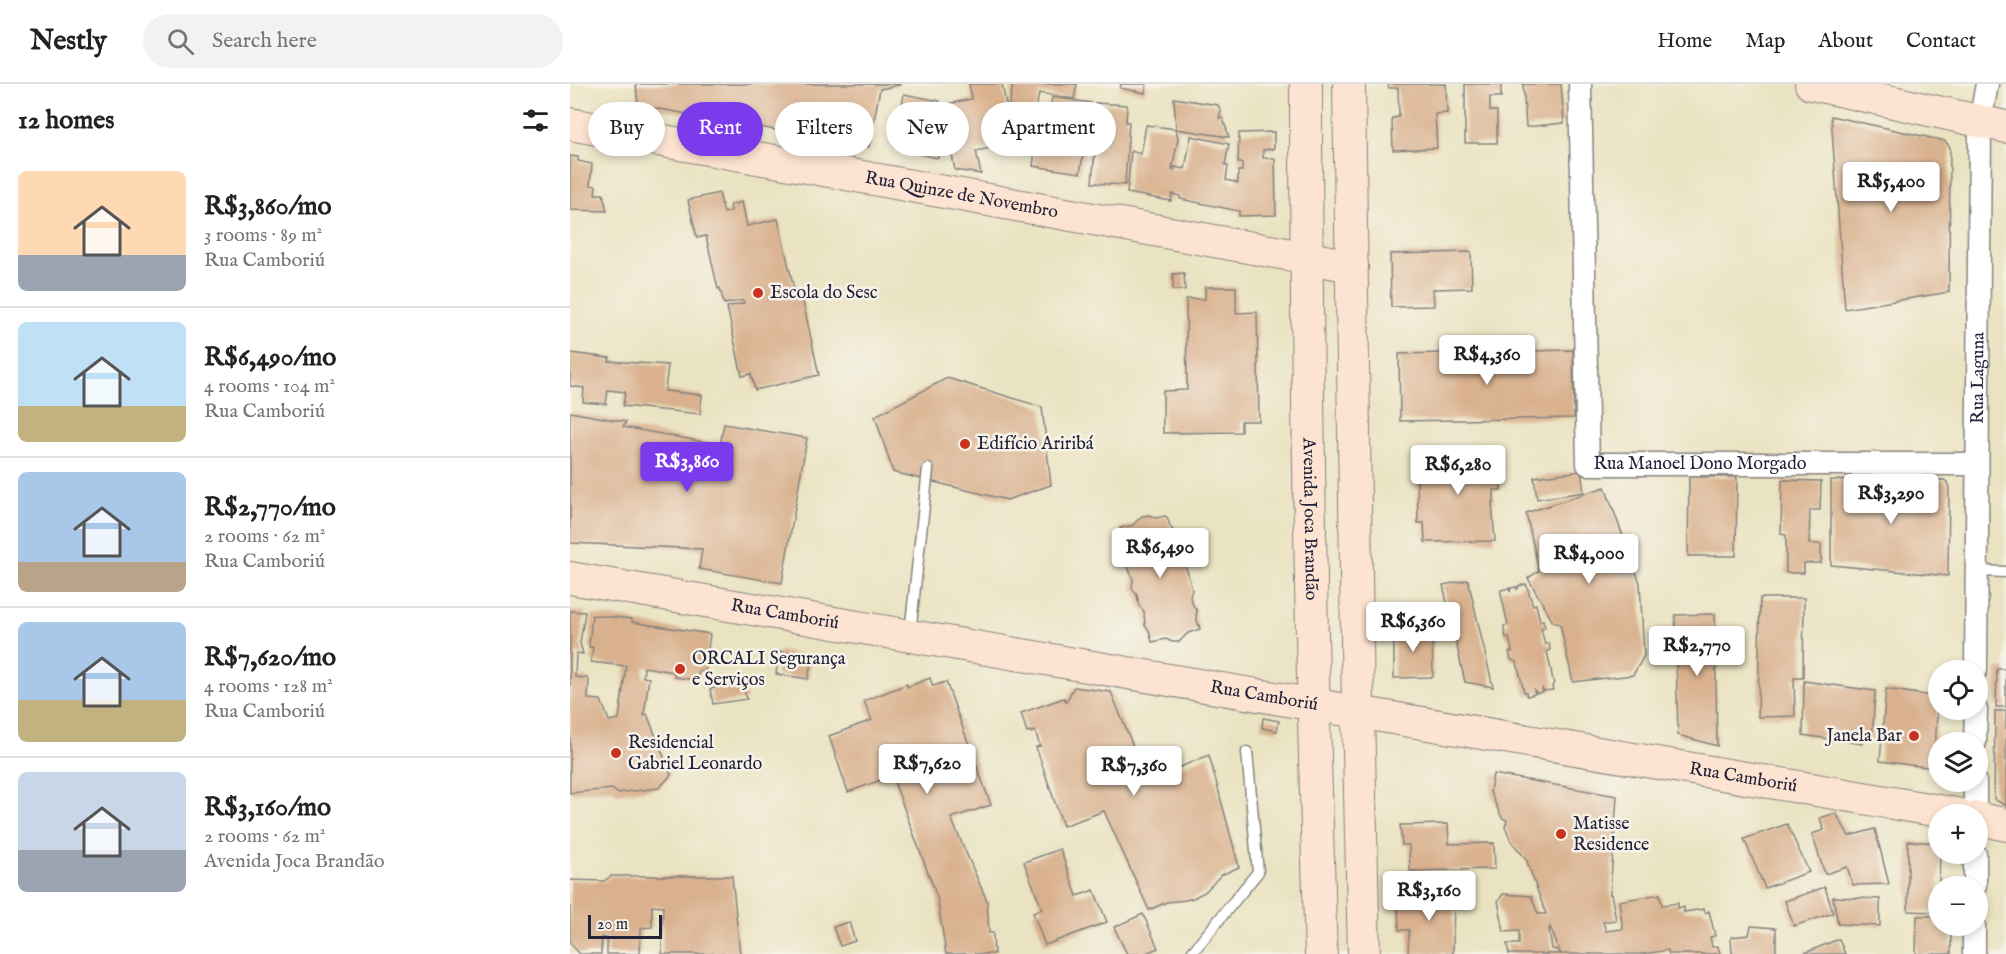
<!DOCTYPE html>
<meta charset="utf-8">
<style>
:root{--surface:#fff;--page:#f2f2f2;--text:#222;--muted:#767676;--line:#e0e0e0;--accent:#7c3aed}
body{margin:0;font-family:"IM FELL English",serif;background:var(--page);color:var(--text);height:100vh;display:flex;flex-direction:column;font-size:22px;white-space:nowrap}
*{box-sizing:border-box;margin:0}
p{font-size:20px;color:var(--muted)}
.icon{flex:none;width:33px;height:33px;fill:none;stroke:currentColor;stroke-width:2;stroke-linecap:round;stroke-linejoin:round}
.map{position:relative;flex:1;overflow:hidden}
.drawer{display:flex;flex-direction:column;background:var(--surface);width:570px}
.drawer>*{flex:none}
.guide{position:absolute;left:18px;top:18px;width:570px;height:54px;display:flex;gap:12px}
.fabs{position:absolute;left:1358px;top:576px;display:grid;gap:12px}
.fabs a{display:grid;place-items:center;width:60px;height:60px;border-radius:50%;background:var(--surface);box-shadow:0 3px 9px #0003;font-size:30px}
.scale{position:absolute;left:18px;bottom:15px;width:74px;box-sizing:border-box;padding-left:6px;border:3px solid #22223b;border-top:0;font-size:16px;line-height:21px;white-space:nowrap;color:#22223b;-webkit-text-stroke:4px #f7f3e8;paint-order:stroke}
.price{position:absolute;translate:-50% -51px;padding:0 14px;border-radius:6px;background:#fff;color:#222;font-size:20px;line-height:39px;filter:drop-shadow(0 2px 3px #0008)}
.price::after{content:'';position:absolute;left:50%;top:36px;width:18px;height:14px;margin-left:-9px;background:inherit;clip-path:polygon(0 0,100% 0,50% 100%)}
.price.on{background:var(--accent);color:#fff}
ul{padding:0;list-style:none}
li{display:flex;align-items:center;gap:18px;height:150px;padding:0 18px}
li+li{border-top:2px solid var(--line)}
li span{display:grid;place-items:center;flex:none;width:168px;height:120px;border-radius:9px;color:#555}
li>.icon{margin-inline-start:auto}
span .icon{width:72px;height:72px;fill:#fffc;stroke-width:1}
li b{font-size:26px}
h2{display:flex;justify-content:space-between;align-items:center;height:72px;padding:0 18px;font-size:26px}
.chip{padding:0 21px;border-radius:27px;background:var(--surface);box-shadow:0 3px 9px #0003;font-size:21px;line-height:54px}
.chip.on{background:var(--accent);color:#fff}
header{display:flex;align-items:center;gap:36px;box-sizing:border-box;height:84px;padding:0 30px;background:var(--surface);border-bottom:2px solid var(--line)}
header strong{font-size:28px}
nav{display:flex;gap:33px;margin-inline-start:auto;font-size:21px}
.search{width:420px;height:54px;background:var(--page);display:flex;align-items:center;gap:15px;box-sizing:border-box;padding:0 21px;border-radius:33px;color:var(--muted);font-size:22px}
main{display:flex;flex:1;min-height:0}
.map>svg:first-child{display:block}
</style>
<header>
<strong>Nestly</strong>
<div class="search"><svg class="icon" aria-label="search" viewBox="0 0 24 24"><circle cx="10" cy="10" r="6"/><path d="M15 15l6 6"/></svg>Search here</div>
<nav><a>Home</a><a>Map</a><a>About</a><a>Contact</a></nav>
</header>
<main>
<section class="drawer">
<h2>12 homes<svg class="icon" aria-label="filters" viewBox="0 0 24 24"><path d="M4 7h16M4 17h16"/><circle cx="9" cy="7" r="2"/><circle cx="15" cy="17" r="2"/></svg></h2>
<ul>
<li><span style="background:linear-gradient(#ffd9b3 70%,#9aa5b1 0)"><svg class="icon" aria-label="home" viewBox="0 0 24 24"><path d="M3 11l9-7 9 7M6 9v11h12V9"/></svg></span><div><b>R$3,860/mo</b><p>3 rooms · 89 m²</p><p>Rua Camboriú</p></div></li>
<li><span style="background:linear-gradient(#bfe0f5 70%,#c2b280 0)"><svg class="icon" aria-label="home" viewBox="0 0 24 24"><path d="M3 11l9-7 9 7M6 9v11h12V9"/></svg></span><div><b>R$6,490/mo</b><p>4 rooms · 104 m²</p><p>Rua Camboriú</p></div></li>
<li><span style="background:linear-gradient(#a9c7e8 75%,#b9a48a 0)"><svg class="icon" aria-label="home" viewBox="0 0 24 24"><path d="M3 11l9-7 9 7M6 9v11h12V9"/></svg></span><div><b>R$2,770/mo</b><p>2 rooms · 62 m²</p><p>Rua Camboriú</p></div></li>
<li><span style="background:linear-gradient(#a9c7e8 65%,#c2b280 0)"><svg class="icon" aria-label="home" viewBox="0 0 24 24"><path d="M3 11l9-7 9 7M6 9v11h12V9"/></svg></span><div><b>R$7,620/mo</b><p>4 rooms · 128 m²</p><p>Rua Camboriú</p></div></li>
<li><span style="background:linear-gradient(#c9d6e8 65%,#9aa5b1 0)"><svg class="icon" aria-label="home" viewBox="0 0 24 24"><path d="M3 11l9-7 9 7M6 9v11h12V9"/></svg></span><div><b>R$3,160/mo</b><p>2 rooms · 62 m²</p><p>Avenida Joca Brandão</p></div></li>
</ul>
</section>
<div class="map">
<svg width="1436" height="870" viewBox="0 0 1436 870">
<rect width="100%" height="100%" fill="#f7f3e8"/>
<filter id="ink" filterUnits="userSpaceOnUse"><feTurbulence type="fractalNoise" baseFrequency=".0167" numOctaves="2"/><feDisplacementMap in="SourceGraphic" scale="12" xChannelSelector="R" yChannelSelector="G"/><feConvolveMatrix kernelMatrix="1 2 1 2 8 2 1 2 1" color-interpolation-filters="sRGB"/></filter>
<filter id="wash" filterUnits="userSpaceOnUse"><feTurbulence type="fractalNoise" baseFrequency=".008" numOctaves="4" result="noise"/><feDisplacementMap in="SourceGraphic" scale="24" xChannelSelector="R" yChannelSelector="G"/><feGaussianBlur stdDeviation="1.35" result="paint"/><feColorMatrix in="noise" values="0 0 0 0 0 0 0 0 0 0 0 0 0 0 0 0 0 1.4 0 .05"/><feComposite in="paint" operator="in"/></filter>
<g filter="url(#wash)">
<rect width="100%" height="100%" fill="#eae3c2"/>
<g id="blocks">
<g fill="#d9b18e" fill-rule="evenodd">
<path d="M66 0H330V1L310 5 299 63 68 21Z"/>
<path d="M399 0H432L444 59 406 67 411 90 385 86 372 21 402 15Z"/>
<path d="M443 0H507L504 15 469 9 465 30 438 26Z"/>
<path d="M551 0H577L575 9 550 4Z"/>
<path d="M818 0H876L877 29 865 30 867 64 823 66 822 34 829 33 828 4H819Z"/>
<path d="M895 0H931V13H920V27H927V59H895Z"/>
<path d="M953 0H991L994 39 956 43Z"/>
<path d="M334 10 370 17 366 39 374 41 368 74 338 68 339 65 324 62Z"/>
<path d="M482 13 521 19 516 51H513L511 65 514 66 510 89 463 82 469 38 478 39Z"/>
<path d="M604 14 648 21 651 27 649 34H653L659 53 606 45Z"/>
<path d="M525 19 557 21 556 38H559L555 101 522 99 525 67 521 66Z"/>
<path d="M1261 32 1375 57 1380 63 1379 208 1275 225Z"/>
<path d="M576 41 606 45 608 55 602 85 604 86V83L615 85 621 52 659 60 655 81 658 82 656 96 668 99V87H672V79H668L669 49 704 48V65L693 66V74H705L706 131 669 132V127L610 115V112L602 110 601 117 557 109 561 67 571 70Z"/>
<path d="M0 72 8 73V77L22 80 20 101 26 102 25 110H33L37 127 0 126Z"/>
<path d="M149 109 154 129 161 127 160 121 172 118 177 142 208 135 226 214 232 213 249 291 185 306 181 290 172 292 157 223 174 219 173 216 154 220 150 204 148 205 136 152 127 154 118 116Z"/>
<path d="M901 168 902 204 863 205 864 222 821 223 820 170Z"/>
<path d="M614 189 615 206H603V190Z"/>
<path d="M635 203H666V229L687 228 689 337H671V348L593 349V307L617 306 616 215H635Z"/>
<path d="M1003 266 1004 334 830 337 829 270Z"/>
<path d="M0 269 40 274 39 277 98 281 95 307 132 311 130 330 53 322 55 308 38 306 36 320 13 318 14 304 0 302Z"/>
<path d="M377 294 472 323 481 401 437 416 323 388 305 332Z"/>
<path d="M0 328 56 338 53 343 150 361 154 340 237 354 212 499 129 485 132 465 0 459Z"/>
<path d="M930 369 931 406H924V418H922L925 457 855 458 854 439H848L847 389H854L853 370Z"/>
<path d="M1011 387 1014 408 967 415 964 393Z"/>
<path d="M1119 393H1167L1166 472H1118Z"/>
<path d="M1212 396 1251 397 1250 426H1240L1239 460H1251V479H1234V489H1216V451L1211 450Z"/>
<path d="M1261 396H1374L1377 398 1379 404 1378 492 1261 481Z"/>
<path d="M1035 403 1070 499 1074 572 1063 591 1003 598 990 540 983 538 958 494 969 487 956 429Z"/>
<path d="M579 431 586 434 595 432 597 433 600 442 604 448 603 455 605 462 611 468 613 479 617 486 622 506 620 513 623 521 627 527 626 533 630 545 618 549 609 558H602L596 555 582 558 579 546 575 542 574 527 569 522 567 511 562 504 563 495 558 483 559 476 552 461 554 457 550 444 563 441 572 432Z"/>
<path d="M898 496 923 603 895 598 873 501Z"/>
<path d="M956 500 963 521 966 520 970 537 973 536 975 544 971 545 975 560 979 559 980 566 977 567 984 601 982 602 983 606 974 607 972 604 973 608 967 609 964 606 965 610 957 612 956 608H954L947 578 941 576 939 568H942L939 554H936L934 546V542L938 541 931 510V506L939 504 940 508 941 504 947 503V506L949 502Z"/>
<path d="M1190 514H1234L1233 594H1224L1225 632 1188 633Z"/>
<path d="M0 527 15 528 10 559 13 570 6 569 5 593 17 594 19 597 18 615 31 616 39 637 49 635 56 582 21 578 23 563H19L22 531 62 535V538L140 550 135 588 129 587 127 596 104 593V588L74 583 73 593 79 594 74 631 77 630 101 691 89 704 47 709 42 705 0 709Z"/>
<path d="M1145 530 1147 662 1108 651 1105 531Z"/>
<path d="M862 544 863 593 824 594V545Z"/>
<path d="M209 567 242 573 238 595 206 590Z"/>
<path d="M1427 585H1436V623H1426Z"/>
<path d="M360 594 363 602 376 598 421 721 381 734 417 817 419 849H423L424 870H376L367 813 322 692 278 708 259 652 302 636 294 617 337 600V603Z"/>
<path d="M1234 597 1305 607 1302 656 1293 655 1292 660 1233 651Z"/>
<path d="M171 598 177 615 143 620 140 605Z"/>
<path d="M504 603 541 608 577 697 639 671 669 783 651 791 635 808 623 814 616 816 597 818 579 826 534 727 493 742 466 663 470 662 465 647 461 649 460 647 457 648 451 629 494 614 496 618Z"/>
<path d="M1316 605 1368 613 1364 684 1310 677Z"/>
<path d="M1425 627H1436V722L1424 715Z"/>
<path d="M693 634 709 637 707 647 692 644Z"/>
<path d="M923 690 1047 712 1040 810 1041 809 1046 836 1033 838 1036 847 1053 845 1049 817 1090 810 1092 821 1108 819V824L1114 823V828L1133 825 1136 829 1139 827 1145 852 1140 853 1142 863 1148 862 1150 870H1099L1098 866 1074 870H991L989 866 990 870H939L937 860H949V847L934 848 928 817 933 810 961 812 968 830H976L956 775 942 758 935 743 937 736 932 734 920 708ZM980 843 988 863 989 866 982 865 979 845Z"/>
<path d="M1266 729 1279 752 1305 745 1319 800 1283 801 1277 783 1255 790 1242 750 1254 746 1250 734Z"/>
<path d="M878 740 879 760 924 759 925 785 840 787 839 761H832L830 741Z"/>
<path d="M1217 740 1239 788 1195 804 1174 755Z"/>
<path d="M1338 757 1368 759 1370 770 1368 828 1338 827Z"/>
<path d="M490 765 507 812 524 806 537 838 475 861 463 829 472 825 454 778Z"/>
<path d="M41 792H162L170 870H92L93 823 82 822V843L71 844 70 870H37V854L32 853 31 870H10L0 859V796L34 797Z"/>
<path d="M1255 803 1263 829 1224 842 1215 817Z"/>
<path d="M840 805 884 809 883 870H838L839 846H829L828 824 831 821H839Z"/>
<path d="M1263 813 1310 815V842L1268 840Z"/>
<path d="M573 830 588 864 574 870H557L544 843Z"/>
<path d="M1347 832H1368V842H1381V870H1346Z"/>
<path d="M279 838 285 857 270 862 263 843Z"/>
<path d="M1181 842 1206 844V870H1162L1161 853 1179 851Z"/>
<path d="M1269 855 1275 870H1232Z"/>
</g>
</g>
</g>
<g filter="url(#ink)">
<use href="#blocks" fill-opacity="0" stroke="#86827e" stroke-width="1.5"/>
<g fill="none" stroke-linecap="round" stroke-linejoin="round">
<g stroke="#86827e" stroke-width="13">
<g id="lane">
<path d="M1407 487 1436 488"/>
<path d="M340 549 358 385"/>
<path d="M621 870 688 788 677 668"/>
</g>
</g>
<g stroke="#86827e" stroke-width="25">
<g id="street">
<path id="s1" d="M1010 0 1018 380H1407"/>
<path id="s2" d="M1406 586 1410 38 1417 0"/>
<path d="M1405 658 1406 626"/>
<path d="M1405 730V698"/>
<path d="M1405 802V770"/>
<path d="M1404 870V842"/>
</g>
</g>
<g stroke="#86827e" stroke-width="34">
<g id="secondary">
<path id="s3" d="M736 0C736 290 741 580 751 870"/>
<path d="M779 0 788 628 794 870"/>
<path d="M1241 0 1436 43"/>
<path id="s4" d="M0 40 782 182"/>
<path id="s5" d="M0 494 1387 730"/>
<path d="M1407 734 1436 741"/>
</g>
</g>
<use href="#lane" stroke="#fff" stroke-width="10"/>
<use href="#street" stroke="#fff" stroke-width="22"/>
<use href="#secondary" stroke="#fde3d1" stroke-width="32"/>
</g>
</g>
<g fill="#c8321e" stroke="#f7f3e8" stroke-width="2">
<circle cx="188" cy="209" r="6"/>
<circle cx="395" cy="360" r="6"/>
<circle cx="110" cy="585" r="6"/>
<circle cx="1344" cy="652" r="6"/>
<circle cx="46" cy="669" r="6"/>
<circle cx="991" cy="750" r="6"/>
</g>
<g text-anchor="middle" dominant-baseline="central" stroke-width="5" stroke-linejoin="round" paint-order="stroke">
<g font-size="18" fill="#22223b" stroke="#f7f3e8">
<text stroke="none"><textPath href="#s4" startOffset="398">Rua Quinze de Novembro</textPath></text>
<text stroke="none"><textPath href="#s2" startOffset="292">Rua Laguna</textPath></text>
<text stroke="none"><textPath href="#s1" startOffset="492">Rua Manoel Dono Morgado</textPath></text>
<text stroke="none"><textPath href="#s3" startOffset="435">Avenida Joca Brandão</textPath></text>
<text stroke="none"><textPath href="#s5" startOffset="218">Rua Camboriú</textPath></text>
<text stroke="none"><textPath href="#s5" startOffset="704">Rua Camboriú</textPath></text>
<text stroke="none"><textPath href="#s5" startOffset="1190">Rua Camboriú</textPath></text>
</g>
<g font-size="18" fill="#22223b" stroke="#f7f3e8" text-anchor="start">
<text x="200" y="209">Escola do Sesc</text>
<text x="407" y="360">Edifício Ariribá</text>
<text x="122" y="575">ORCALI Segurança<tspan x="122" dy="21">e Serviços</tspan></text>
<text x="1332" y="652" text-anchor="end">Janela Bar</text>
<text x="58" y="659">Residencial<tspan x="58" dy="21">Gabriel Leonardo</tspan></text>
<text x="1003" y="740">Matisse<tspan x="1003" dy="21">Residence</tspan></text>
</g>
</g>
</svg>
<div class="fabs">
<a><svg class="icon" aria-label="locate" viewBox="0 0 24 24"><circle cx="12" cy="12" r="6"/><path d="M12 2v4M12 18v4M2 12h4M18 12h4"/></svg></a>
<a><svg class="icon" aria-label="layers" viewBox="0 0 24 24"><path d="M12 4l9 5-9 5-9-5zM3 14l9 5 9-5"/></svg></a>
<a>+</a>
<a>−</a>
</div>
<div class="scale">20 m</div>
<b class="price" style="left:1321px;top:129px">R$5,400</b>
<b class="price" style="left:917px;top:302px">R$4,360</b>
<b class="price on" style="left:117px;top:409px">R$3,860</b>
<b class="price" style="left:888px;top:412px">R$6,280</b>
<b class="price" style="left:1321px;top:441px">R$3,290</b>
<b class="price" style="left:590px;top:495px">R$6,490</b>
<b class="price" style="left:1019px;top:501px">R$4,000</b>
<b class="price" style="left:843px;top:569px">R$6,360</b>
<b class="price" style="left:1127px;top:593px">R$2,770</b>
<b class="price" style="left:357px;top:711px">R$7,620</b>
<b class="price" style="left:564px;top:713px">R$7,360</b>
<b class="price" style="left:859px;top:838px">R$3,160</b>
<div class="guide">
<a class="chip">Buy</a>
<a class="chip on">Rent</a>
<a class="chip">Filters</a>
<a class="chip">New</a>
<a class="chip">Apartment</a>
</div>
</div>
</main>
